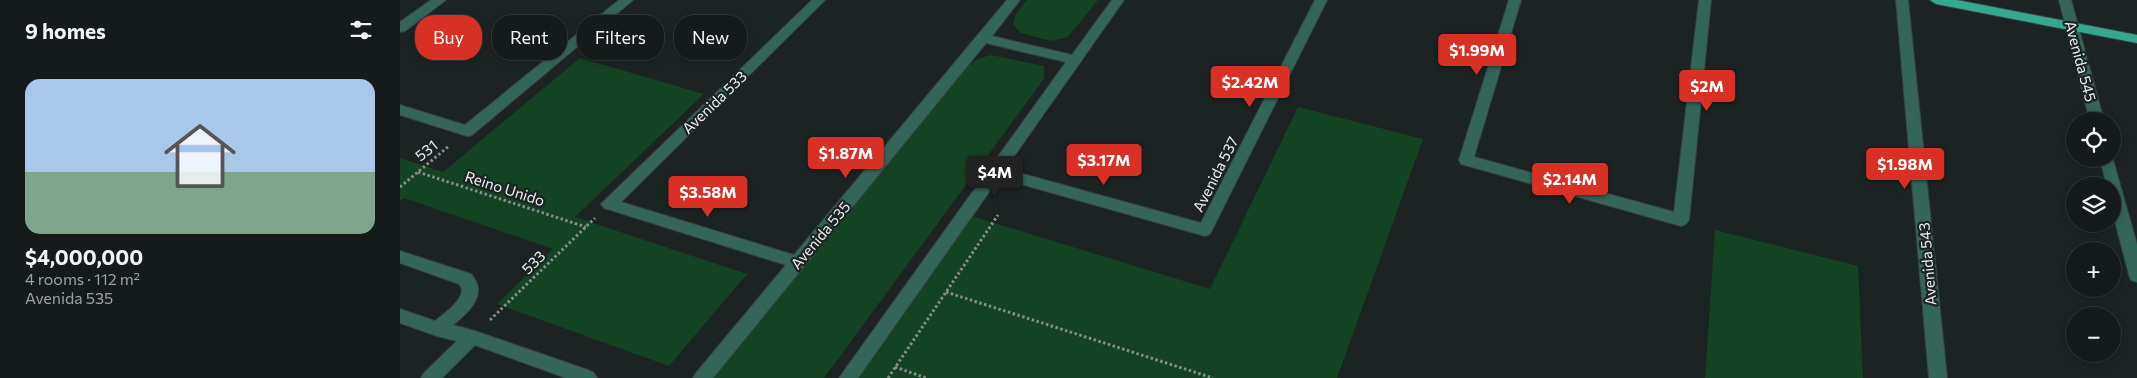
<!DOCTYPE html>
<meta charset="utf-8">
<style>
:root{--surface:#151a1a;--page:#222727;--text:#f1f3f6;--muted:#9da1a2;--line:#343839;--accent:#d93025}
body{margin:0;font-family:Commissioner,sans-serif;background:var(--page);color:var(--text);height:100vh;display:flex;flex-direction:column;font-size:19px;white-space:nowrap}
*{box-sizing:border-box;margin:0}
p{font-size:16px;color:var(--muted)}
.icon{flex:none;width:28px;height:28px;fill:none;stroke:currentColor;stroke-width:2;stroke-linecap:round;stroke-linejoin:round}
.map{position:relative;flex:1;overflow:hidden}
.panel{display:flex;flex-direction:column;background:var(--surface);width:400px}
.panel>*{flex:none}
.top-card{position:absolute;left:15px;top:15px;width:475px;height:45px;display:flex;gap:10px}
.fabs{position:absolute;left:1666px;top:112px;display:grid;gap:10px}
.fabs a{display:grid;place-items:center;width:55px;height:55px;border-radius:50%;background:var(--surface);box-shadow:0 2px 8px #0003,0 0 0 1px var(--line);font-size:25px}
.price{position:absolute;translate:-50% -42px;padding:0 11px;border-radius:5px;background:var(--accent);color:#fff;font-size:16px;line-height:32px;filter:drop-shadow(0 1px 2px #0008)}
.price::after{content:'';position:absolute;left:50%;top:30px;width:15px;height:11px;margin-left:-8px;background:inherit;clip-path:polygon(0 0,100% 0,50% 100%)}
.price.on{background:#222;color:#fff}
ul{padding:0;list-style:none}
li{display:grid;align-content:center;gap:10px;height:265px;padding:0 25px}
li span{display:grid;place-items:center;height:155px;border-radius:15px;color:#555}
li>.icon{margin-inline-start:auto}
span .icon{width:90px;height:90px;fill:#fffc;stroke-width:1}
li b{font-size:21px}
h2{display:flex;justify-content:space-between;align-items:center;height:60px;padding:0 25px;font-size:21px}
.pill{padding:0 18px;border-radius:20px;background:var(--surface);box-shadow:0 2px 8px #0003,0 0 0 1px var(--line);font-size:18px;line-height:45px}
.pill.on{background:var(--accent);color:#fff}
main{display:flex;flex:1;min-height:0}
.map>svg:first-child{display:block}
</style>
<main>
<section class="panel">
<h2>9 homes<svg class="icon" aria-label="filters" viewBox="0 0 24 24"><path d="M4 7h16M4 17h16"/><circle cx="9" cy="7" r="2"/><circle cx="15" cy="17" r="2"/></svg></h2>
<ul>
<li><span style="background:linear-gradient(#a9c7e8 60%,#7fa58c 0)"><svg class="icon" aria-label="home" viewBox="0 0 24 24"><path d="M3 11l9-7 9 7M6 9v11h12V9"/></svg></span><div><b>$4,000,000</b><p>4 rooms · 112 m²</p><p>Avenida 535</p></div></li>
</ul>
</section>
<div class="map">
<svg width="1737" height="378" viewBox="0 0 1737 378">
<rect width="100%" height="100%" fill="#1c2323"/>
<g fill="#134322">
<path d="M627 0H698L668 37 651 41 621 33 613 24 616 14Z"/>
<path d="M591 55 644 66V79L424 378H302L564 70 577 59Z"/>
<path d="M180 58 304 94 175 217 347 274 269 366 97 304 153 249 4 198 0 201V158L43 172Z"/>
<path d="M898 107 1023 139 937 378H448L565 214 810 289Z"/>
<path d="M1315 230 1458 266 1463 378H1305Z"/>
</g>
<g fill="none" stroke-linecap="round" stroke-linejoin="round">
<g stroke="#394040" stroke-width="2">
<g id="minor">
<path d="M31 0H46L5 31 0 32V22Z"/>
<path d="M219 0H233L72 135 67 136 0 115V105L65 125Z"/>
<path d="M412 0H425L221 202 394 255 607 0H620L592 36 672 55 712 0H724L605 169 801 223 915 0H927L810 234 805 236 599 178 458 378H439L666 62 586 43 313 378H293L296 373 386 265 204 208 201 204Z"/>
<path d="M1109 0H1121L1074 157 1274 212 1299 0H1311L1289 220 1286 224 1281 226 1061 164 1059 160Z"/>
<path d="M1496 0H1508L1547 378H1529Z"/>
<path d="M1659 0H1671L1704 121H1690Z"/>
<path d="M1712 156 1737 245V282L1731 280 1729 275 1712 210V186H1707L1700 159H1712Z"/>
<path d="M0 251 71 274C89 294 69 312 53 325L72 330 188 370 194 373 197 378H166L75 345 42 378H21L24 373 57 341 37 336 0 323V309L35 321C44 314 70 296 59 284L0 263Z"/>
</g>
</g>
<g stroke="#394040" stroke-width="2">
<path id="major" d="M1530 0H1557L1737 35V43L1536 4Z"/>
</g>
<g stroke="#878c8d" stroke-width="3" stroke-dasharray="2.5 2.5" stroke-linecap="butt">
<path d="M18 172 186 227"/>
<path d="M0 187 49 146"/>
<path d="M546 292 813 378"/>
<path d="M90 320 195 218"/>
<path d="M495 367 526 378"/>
<path d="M488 378 598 215"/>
</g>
<use href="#minor" fill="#346559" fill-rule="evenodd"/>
<use href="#major" fill="#35a990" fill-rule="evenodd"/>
</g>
<g text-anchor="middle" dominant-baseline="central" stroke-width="4.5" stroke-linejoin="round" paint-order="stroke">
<g font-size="15" fill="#edf1f2" stroke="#1c2323">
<text transform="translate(1681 61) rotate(75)">Avenida 545</text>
<text transform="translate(314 102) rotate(-44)">Avenida 533</text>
<text transform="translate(26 150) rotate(-39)">531</text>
<text transform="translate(815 174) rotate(-63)">Avenida 537</text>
<text transform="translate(105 188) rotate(18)">Reino Unido</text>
<text transform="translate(420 235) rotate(-50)">Avenida 535</text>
<text transform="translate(133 262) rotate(-44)">533</text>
<text transform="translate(1527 264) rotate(-95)">Avenida 543</text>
</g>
</g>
</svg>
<div class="fabs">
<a><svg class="icon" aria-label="locate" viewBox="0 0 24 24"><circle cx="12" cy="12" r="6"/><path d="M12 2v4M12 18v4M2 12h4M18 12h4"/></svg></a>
<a><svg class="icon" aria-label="layers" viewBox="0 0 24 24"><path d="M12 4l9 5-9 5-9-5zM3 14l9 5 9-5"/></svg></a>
<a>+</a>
<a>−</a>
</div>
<b class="price" style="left:1077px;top:76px">$1.99M</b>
<b class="price" style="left:850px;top:108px">$2.42M</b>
<b class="price" style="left:1307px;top:112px">$2M</b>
<b class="price" style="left:446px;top:179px">$1.87M</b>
<b class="price" style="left:704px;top:186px">$3.17M</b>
<b class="price" style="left:1505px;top:190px">$1.98M</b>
<b class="price on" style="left:595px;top:198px">$4M</b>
<b class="price" style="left:1170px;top:205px">$2.14M</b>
<b class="price" style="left:308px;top:218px">$3.58M</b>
<div class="top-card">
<a class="pill on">Buy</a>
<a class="pill">Rent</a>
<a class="pill">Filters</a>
<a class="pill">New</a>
</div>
</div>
</main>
